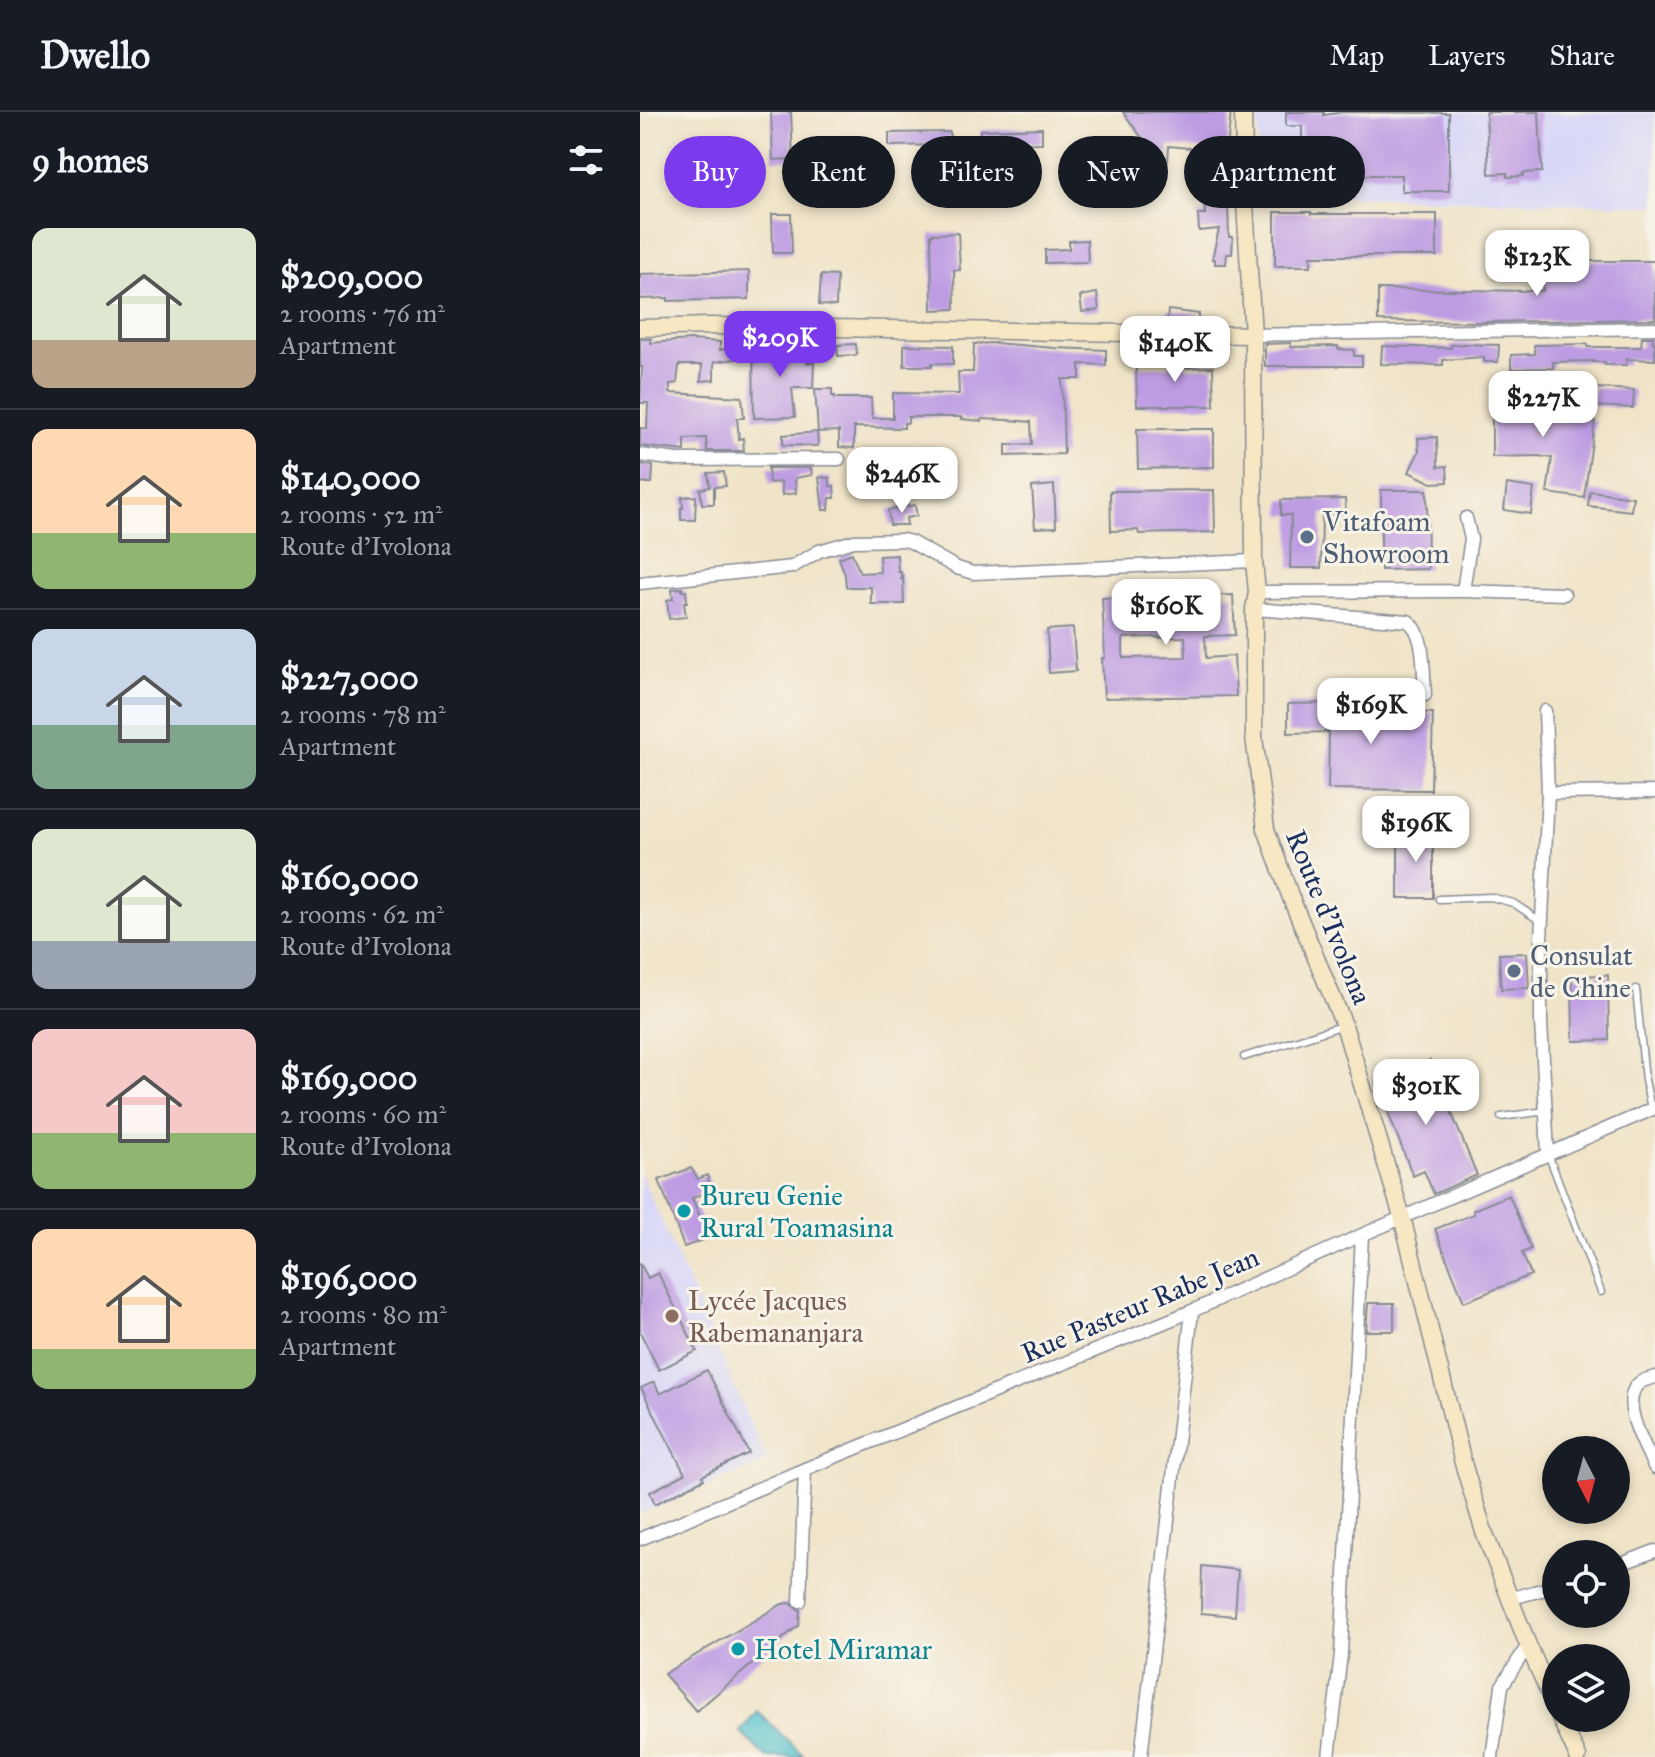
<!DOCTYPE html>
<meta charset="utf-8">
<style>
:root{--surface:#171b24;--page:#242831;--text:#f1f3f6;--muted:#9ea1a6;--line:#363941;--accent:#7c3aed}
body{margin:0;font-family:"IM FELL Great Primer",serif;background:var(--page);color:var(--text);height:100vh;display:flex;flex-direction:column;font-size:30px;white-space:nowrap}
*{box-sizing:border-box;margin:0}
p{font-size:26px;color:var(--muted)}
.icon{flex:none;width:44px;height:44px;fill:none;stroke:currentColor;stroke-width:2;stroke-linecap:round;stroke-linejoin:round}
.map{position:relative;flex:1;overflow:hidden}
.side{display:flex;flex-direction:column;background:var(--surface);width:640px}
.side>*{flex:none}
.top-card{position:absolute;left:24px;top:24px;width:760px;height:72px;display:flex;gap:16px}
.needle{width:52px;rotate:174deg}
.tools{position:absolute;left:902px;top:1324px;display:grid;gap:16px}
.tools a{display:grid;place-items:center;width:88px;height:88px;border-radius:50%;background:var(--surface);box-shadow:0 4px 12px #0003;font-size:40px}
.price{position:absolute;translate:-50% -68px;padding:0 18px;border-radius:16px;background:#fff;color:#222;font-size:26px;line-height:52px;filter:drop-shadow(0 2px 4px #0008)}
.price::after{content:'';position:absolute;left:50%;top:48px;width:24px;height:18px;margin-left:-12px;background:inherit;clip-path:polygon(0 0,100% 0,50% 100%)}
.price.selected{background:var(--accent);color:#fff}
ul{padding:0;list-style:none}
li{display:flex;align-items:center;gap:24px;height:200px;padding:0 32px}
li+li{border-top:2px solid var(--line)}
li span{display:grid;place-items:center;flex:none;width:224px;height:160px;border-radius:16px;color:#555}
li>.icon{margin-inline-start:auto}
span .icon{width:96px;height:96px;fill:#fffc;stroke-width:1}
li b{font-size:34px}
h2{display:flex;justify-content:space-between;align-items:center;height:96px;padding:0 32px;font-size:34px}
.tag{padding:0 28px;border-radius:36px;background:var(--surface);box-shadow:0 4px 12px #0003;font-size:28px;line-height:72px}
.tag.selected{background:var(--accent);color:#fff}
header{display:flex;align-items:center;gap:48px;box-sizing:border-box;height:112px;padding:0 40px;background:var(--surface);border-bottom:2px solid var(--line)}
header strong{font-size:38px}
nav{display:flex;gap:44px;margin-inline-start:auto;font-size:28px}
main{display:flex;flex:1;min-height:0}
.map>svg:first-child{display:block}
</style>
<header>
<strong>Dwello</strong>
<nav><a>Map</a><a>Layers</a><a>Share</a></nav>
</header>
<main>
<section class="side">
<h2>9 homes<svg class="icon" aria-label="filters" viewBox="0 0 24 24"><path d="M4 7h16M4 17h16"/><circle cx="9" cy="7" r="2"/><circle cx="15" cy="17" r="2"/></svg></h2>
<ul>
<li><span style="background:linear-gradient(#dfe7d0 70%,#b9a48a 0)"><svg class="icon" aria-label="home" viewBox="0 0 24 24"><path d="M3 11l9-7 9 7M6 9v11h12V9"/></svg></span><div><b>$209,000</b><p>2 rooms · 76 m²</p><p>Apartment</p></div></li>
<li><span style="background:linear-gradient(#ffd9b3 65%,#8fb573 0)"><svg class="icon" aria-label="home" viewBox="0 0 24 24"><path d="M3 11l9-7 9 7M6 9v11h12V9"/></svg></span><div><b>$140,000</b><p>2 rooms · 52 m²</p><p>Route d'Ivolona</p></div></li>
<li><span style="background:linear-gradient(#c9d6e8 60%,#7fa58c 0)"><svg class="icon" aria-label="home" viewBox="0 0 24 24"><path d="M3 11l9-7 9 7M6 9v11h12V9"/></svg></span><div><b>$227,000</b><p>2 rooms · 78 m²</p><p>Apartment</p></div></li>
<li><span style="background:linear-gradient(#dfe7d0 70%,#9aa5b1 0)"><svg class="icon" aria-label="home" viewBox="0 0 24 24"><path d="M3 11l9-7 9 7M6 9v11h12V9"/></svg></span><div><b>$160,000</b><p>2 rooms · 62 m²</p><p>Route d'Ivolona</p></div></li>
<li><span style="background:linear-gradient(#f6c9c9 65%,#8fb573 0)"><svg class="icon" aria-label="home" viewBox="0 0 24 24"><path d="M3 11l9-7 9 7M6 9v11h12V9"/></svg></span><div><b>$169,000</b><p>2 rooms · 60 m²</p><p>Route d'Ivolona</p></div></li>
<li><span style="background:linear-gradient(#ffd9b3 75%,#8fb573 0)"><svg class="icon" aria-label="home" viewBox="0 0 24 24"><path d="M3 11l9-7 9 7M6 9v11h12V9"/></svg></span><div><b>$196,000</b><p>2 rooms · 80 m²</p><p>Apartment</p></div></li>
</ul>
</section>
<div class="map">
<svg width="1015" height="1645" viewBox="0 0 1015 1645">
<rect width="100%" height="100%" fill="#f7f3e8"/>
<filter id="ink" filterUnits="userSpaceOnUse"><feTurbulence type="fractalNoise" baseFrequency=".0125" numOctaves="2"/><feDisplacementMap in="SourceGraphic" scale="16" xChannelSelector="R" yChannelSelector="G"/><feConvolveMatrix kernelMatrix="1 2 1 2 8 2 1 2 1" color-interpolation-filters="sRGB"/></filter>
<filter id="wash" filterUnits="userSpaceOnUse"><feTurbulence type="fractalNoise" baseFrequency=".006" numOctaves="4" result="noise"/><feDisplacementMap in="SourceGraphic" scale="32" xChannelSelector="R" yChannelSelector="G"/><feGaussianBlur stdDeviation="1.8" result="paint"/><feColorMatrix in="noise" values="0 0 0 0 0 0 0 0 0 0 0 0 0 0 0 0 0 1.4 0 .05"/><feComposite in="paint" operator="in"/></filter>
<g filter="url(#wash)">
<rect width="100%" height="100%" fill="#f0e4c8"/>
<g fill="#d8d7f8">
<path d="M618 0H1015V94L621 81Z"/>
<path d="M0 1060 127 1349 0 1402Z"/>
</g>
<path fill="#55c2cd" stroke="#387896" stroke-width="2" d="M117 1599 165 1645H126L100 1620Z"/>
<g id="blocks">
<g fill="#be9ce3" fill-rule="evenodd">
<path d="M131 0H151L153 47 133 48Z"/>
<path d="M483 0H591L586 45H580L581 63 570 64V38L529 34 528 49 483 46V44L456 39 458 28 472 31V27L505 30Z"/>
<path d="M646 0H684V3L703 0 809 1V79H762V63H704V43L680 28V64H662V14H646Z"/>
<path d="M846 0H899L902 60 883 61V64L867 65V61L849 62Z"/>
<path d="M402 16V31L340 32V18Z"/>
<path d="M310 20V33L249 34V21Z"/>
<path d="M563 70H573L574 92H588L589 125H593L592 142H587L586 152H575V147H572L579 117 559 119 558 102H565Z"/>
<path d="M635 100H671V102H797V144H671V154H635Z"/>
<path d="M132 102H151L152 141H133Z"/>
<path d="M318 121 320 158H314L315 197 292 198 291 122Z"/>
<path d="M447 128 448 150 405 151V138L429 137V129Z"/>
<path d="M928 149H1015V207L844 210 738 209V177L903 179 902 157 928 156Z"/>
<path d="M109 159V187L28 189V186L0 187V162Z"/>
<path d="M181 163 197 164 196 194 179 193Z"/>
<path d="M457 181 459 198 442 200 440 184Z"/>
<path d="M528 198 559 202V211L527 210Z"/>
<path d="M1002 225H1013V231H1015V248L987 247V253H965V250H953V249L913 250V256L871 257V243L895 242 894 233 948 232V235H1001Z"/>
<path d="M0 227H11V231L50 228 80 230V238L94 235 96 247 74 250V268L61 269 62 253H39L37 271 30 272V281L102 285 104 306H97L99 327 103 326 104 339H67L66 326 45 327V339L0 334V316L7 317 8 291H0L2 255H0Z"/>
<path d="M355 231 415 236 466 238V253L440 252V267H422L424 342 366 344V333L392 332 391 310 369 308 342 307V309L321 307V305H268V311H264V316L214 315V336L199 335V319L178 320 175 277H192V284H195V286H231L232 306H253V281L319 282 318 260H333L334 232Z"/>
<path d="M651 231V235L698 234V237L714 238V244H722V254H625V232Z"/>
<path d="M153 232 168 233 167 251H174L173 276H152L155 305 114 306 113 234H153Z"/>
<path d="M216 232 217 243 198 244 197 233Z"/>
<path d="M825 232 859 233 858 250H844V245L803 248V253L741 252 742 234 811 236V233Z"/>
<path d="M264 233 313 234V252L292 251V254H264Z"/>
<path d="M530 235 546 236 545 256 573 255 574 294H497L496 255H529Z"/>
<path d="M954 276 994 278 993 296 953 294Z"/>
<path d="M905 279V302L955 309 944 386 907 381 912 346 899 344 852 345V280Z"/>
<path d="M497 317H574V355L498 357Z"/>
<path d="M177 320 178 334 143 333V323Z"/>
<path d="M797 325 798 355 807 354 808 370 792 371 769 360 779 339 778 326Z"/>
<path d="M0 352 13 354 12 371H0Z"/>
<path d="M128 356H171L172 363 155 366 156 381 142 383 141 370 129 371Z"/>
<path d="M84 360 86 374 74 375V392H62L60 377 70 375 68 361Z"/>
<path d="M220 363 250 372 248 382 216 374Z"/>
<path d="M179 365 190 366V374H194L195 386H190L189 398H183Z"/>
<path d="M867 372 894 376 891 402 864 398Z"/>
<path d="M414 373 416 415 395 416 392 375Z"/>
<path d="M574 378 575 420 499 422 498 418 471 419 470 379Z"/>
<path d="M741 378H787L788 457 741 458Z"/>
<path d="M950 379 993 385 991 399 948 394Z"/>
<path d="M56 384 55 408H41V396H43L42 385Z"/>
<path d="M705 387 706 402H682L681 456H650L651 403H641V388Z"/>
<path d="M275 393 277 404 266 406 267 413H250L248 398Z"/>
<path d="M212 441 220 461 240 460 239 444 257 443 258 460H261V468L263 463 264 492H231V475H206L205 463 199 446Z"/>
<path d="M42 476V479H46L47 490H44L46 505 29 507 27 488 33 487 32 477Z"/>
<path d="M593 483 595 523 565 524 566 546 594 544 596 584 464 586 462 546H465L462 486ZM518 525V526L545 525 546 545 483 546V526Z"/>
<path d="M433 516 436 559 409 561 407 518Z"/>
<path d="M692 591 693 599 793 601 791 678 688 677 689 620 648 621V592Z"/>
<rect x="758" y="719" width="35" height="67"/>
<path d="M887 841 889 876 861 877 859 842Z"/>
<path d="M968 863 969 928 933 929 932 864Z"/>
<path d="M790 948 837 1063 794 1082 784 1059 773 1064 736 970Z"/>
<path d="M51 1056 58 1067 67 1063 72 1078 52 1086 69 1126 44 1135 19 1068Z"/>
<path d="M869 1083 891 1137 882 1141 891 1163 824 1190 795 1117 834 1102 833 1098Z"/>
<path d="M0 1151 8 1166 18 1161 57 1239 19 1258 0 1220Z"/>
<path d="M728 1191H754V1219H726Z"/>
<path d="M67 1258 109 1341 62 1364 64 1367 15 1392 10 1380 45 1362 1 1276 14 1270 20 1282Z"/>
<path d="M562 1454 598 1458 595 1504 561 1501Z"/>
<path d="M151 1491 155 1496 160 1498 159 1513 56 1599 24 1562 142 1492Z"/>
</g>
</g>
</g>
<g filter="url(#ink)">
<use href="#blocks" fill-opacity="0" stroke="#868a93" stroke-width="2"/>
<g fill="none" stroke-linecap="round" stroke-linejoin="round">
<g stroke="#868a93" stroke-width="9">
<g id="lane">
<path d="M799 787 851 785 873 791 902 810"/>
<path d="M996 877 1005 968 1011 997"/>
<path d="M604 945 704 913"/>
<path d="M861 1005 906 999"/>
<path d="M908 1042 961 1180"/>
</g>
</g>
<g stroke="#868a93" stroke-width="15">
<g id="street">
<path d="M613 223 1015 216"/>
<path d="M0 343 37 348 199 347"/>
<path d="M0 471 152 455 179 439 214 429 263 428 271 430 317 456 333 461 614 449"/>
<path d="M823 479 924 482"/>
<path d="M617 480 823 479 831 427 826 406"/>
<path d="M614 497 768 509C786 521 783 562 785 583"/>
<path d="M905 599 908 681 901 827V910L908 1042"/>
<path d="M908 681 1015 680"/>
<path d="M1015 1265C1009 1267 1002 1268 998 1272 979 1291 1006 1336 1015 1356"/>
<path d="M0 1427 165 1357 552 1199 722 1123 1015 996"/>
<path d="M976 1454 1015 1439"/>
<path d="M869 1487 916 1474"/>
<path d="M160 1489 165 1357"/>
<path d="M501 1645 552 1199"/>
<path d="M689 1645 701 1542 722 1123"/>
<path d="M852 1645 862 1574 888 1533"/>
</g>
</g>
<g stroke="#868a93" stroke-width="19">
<g id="secondary">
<path d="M603 0 605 92 613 223 614 449 617 480 614 497V625L626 717 651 786 704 913 762 1105 823 1351 844 1420 888 1533 916 1596"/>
<path d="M0 216 70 214 613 223"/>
<path d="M920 1606 938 1645"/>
</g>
</g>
<use href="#lane" stroke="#fff" stroke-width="6"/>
<use href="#street" stroke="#fff" stroke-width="12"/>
<use href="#secondary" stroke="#f7e8c3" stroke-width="16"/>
</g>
</g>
<g fill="#5c6f8a" stroke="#f7f3e8" stroke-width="3">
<circle cx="667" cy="425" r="8"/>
<circle cx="874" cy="859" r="8"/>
</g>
<g fill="#0f9aa8" stroke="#f7f3e8" stroke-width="3">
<circle cx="44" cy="1099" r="8"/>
<circle cx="98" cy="1537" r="8"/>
</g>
<circle fill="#8d6e63" stroke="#f7f3e8" stroke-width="3" cx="32" cy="1204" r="8"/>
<g text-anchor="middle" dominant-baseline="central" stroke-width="6" stroke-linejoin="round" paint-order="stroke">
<g font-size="28" fill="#4e5e75" stroke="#f7f3e8" text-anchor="start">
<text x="683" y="409">Vitafoam<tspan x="683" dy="32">Showroom</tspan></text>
<text x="890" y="843">Consulat<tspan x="890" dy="32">de Chine</tspan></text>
</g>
<g font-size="28" fill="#1b2f5e" stroke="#f7f3e8">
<text transform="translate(689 805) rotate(68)">Route d'Ivolona</text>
<text transform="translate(500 1193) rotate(-23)">Rue Pasteur Rabe Jean</text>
</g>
<g font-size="28" fill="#0d838f" stroke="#f7f3e8" text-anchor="start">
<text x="60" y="1083">Bureu Genie<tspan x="60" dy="32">Rural Toamasina</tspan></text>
<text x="114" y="1537">Hotel Miramar</text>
</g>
<g font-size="28" fill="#785e54" stroke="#f7f3e8" text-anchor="start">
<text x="48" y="1188">Lycée Jacques<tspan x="48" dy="32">Rabemananjara</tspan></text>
</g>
</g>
</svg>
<div class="tools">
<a><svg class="needle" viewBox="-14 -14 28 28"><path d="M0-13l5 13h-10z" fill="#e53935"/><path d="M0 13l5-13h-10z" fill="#9ea1a6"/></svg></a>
<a><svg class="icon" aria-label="locate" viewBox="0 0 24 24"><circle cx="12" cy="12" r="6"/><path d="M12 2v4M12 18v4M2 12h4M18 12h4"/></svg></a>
<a><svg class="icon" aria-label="layers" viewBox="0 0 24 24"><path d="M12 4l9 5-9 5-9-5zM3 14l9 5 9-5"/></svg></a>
</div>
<b class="price" style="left:897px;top:186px">$123K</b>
<b class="price selected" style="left:140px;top:267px">$209K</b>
<b class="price" style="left:535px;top:272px">$140K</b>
<b class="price" style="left:903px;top:327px">$227K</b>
<b class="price" style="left:262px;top:403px">$246K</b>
<b class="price" style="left:526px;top:535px">$160K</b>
<b class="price" style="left:731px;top:634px">$169K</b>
<b class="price" style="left:776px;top:752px">$196K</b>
<b class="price" style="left:786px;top:1015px">$301K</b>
<div class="top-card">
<a class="tag selected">Buy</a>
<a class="tag">Rent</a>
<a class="tag">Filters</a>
<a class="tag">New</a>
<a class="tag">Apartment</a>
</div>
</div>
</main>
